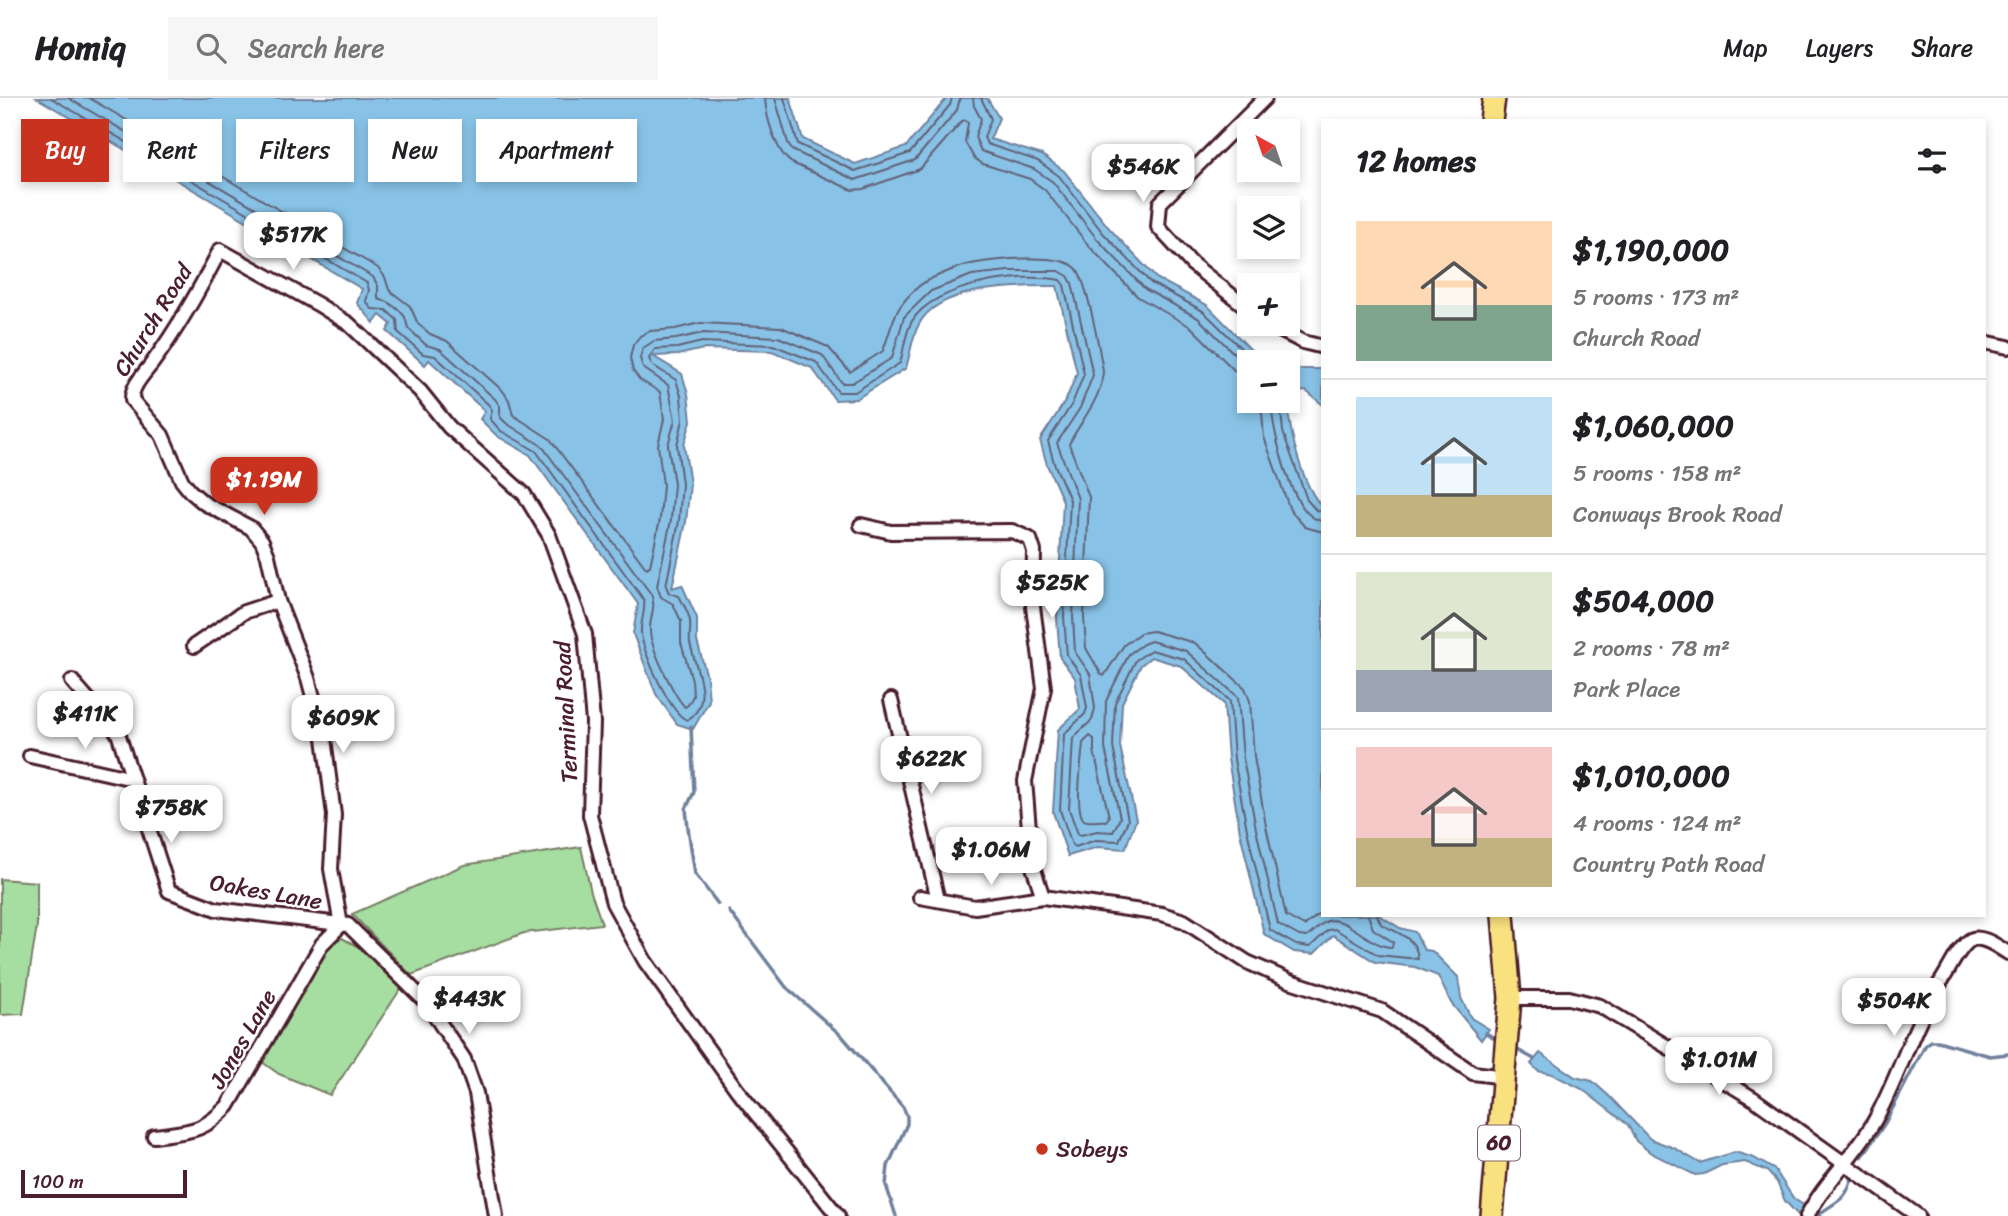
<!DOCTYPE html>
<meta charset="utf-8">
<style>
:root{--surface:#fff;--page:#f6f6f6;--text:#202124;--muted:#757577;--line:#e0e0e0;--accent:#c8321e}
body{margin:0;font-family:Sriracha,sans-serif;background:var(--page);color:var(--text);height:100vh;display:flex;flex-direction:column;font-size:26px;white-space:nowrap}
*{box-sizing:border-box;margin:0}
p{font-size:23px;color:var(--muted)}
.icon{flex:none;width:38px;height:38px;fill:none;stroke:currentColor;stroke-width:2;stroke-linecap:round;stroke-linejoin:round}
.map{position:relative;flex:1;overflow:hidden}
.side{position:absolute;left:1321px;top:21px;width:665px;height:798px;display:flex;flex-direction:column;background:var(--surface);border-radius:0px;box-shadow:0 4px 10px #0003}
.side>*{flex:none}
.guide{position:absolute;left:21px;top:21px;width:665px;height:63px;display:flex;gap:14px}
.needle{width:46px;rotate:320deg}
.buttons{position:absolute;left:1237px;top:21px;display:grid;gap:14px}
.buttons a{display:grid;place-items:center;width:63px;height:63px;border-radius:0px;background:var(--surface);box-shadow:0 4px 10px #0003;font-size:35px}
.scale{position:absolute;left:21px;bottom:18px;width:166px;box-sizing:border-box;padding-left:7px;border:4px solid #4a1f2b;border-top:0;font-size:19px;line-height:24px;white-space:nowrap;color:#4a1f2b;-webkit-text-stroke:5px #fff;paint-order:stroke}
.price{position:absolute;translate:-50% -60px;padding:0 16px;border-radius:14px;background:#fff;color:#222;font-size:23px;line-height:46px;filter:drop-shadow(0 2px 4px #0008)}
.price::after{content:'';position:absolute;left:50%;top:42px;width:21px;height:16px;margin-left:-10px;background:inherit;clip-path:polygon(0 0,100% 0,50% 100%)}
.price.on{background:var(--accent);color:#fff}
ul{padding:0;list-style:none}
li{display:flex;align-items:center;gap:21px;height:175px;padding:0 35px}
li+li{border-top:2px solid var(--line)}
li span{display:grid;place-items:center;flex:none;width:196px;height:140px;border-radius:0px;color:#555}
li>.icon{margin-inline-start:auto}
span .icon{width:84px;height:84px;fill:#fffc;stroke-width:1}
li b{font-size:30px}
h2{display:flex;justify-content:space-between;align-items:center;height:84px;padding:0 35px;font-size:30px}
.pill{padding:0 24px;border-radius:0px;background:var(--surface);box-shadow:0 4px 10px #0003;font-size:24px;line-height:63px}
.pill.on{background:var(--accent);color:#fff}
header{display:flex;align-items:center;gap:42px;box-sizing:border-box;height:98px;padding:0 35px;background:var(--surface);border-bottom:2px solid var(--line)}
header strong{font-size:33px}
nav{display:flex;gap:38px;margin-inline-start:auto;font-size:24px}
.search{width:490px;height:63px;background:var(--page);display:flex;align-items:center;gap:18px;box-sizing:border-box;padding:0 24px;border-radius:0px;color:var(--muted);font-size:26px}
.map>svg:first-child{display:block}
</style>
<header>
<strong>Homiq</strong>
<div class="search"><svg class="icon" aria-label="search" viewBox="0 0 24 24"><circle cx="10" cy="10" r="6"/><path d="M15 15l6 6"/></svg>Search here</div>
<nav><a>Map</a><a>Layers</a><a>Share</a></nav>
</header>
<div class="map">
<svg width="2008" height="1118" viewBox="0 0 2008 1118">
<rect width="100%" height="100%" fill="#fff"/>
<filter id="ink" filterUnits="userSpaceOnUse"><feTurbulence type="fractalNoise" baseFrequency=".0143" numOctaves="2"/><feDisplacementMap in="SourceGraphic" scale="14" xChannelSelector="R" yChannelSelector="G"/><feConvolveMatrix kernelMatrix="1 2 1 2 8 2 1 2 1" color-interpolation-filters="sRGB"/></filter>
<g filter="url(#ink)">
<g fill="#a6dea1" stroke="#787e66" stroke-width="2">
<path d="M581 749 591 794 602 826 524 835 411 877 352 816 464 767Z"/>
<path d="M0 781 37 784V827L23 916 0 917Z"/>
<path d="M342 840 366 853 402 889 330 997 279 976 262 964C274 941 320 846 342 840Z"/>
</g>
<g fill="#88c3e7" stroke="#6f819c" stroke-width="2">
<path d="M37 0H790L803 41 855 66 906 49 947 0H987L999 20 990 41 1042 57 1064 73 1109 130 1156 180 1207 207 1256 257 1276 264H1250V303H1287C1290 335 1301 386 1323 410V817H1379L1400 830 1415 834 1424 852 1432 853 1458 879 1461 900 1471 920 1489 931 1481 942 1451 905 1438 878 1415 869 1375 864 1333 837 1314 856 1294 854 1264 836 1240 734 1228 661 1224 606 1181 568 1151 559 1141 567 1122 605 1120 648 1136 722 1125 751 1098 749 1068 758 1053 714 1058 632 1080 611 1075 580 1060 560 1057 520 1063 403 1047 367 1040 342 1066 302 1077 275 1057 188C1018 188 937 187 918 228 912 240 910 257 906 270L856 301 835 302 812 270 772 253 703 251 678 257 653 258 682 276 688 296 691 323 684 347 690 386 686 424 672 490 682 487 697 520V543L707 579 709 603 693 631 677 626 656 596 633 536 638 506 530 357 497 338 480 321 485 313 429 262 425 267 387 233 391 226 380 217 374 225 357 205 362 191Z"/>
<path d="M1288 269 1296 271H1323V307L1306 293 1288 295Z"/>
<path d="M1540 955 1575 979 1592 983 1609 998 1650 1041 1674 1050 1700 1065 1735 1054 1754 1060 1775 1072 1794 1101 1821 1118H1799L1785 1103 1777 1084 1767 1073 1745 1064 1722 1067 1704 1076 1695 1077 1651 1055 1636 1043 1628 1027 1582 991 1552 976 1538 973 1531 966Z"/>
</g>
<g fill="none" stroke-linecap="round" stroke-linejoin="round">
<g stroke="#636176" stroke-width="2">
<path d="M51 0 367 185 369 192 366 203 372 211 386 212 397 222 398 234 423 256 435 258 489 307 492 312 490 321 501 333 536 353 644 502C646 513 640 524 641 535 642 553 671 617 687 622 715 605 695 570 690 545 689 538 691 530 690 523 689 515 683 505 679 498L669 495 666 488 679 423 682 386 677 347 683 322 681 298 676 282 652 267 649 260 655 251 677 250 702 244 773 247 816 264 838 294H855L900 265C904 252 905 235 912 223 934 186 1021 174 1060 182L1064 187 1084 276 1072 306 1048 343 1054 365 1070 402 1064 519 1067 557 1081 577 1087 610 1085 616 1064 636 1060 712 1072 747 1075 749 1096 742 1119 743 1128 722 1113 649 1115 605 1136 562 1151 552 1184 561 1230 603 1234 661 1247 732 1270 832 1296 847 1310 849 1328 832 1335 831 1378 857 1418 861C1417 839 1398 836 1381 826L1377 817"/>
<path d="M68 0 373 179 378 188V201L388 204 400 213 405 219 408 230 426 247 440 251 495 301 500 308V319L506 325 542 348 651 496C657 509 649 520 650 534 651 550 674 598 685 609L688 607 693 598 692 582 681 545V523L673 506 661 499 657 488 671 422 674 386 668 347 675 322 668 287 643 270 640 260 643 250 654 243 676 241 703 235 778 239 822 257 842 285H852L892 260 904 219 931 193 972 177 1008 173H1059L1068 178 1072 185 1093 277 1080 310 1057 345 1078 401 1073 519 1075 554 1090 576 1095 610 1092 622 1073 640 1069 711 1078 736 1081 737 1097 733 1113 734 1120 720 1105 650 1106 603 1129 556 1143 546 1151 543 1186 553 1238 599 1243 660 1256 731 1278 826 1299 838 1307 839C1313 835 1318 828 1325 824 1344 814 1370 850 1392 849L1393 844 1373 831 1368 817"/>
<path d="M89 0 378 170 385 179 389 192 410 208 418 226 430 236 447 243 503 293 509 302 513 317 550 341 646 470 650 468 660 421 663 387 658 347 664 321 660 294 640 282 633 273 630 260 633 247 640 238 650 233 675 231 700 225 781 229 828 249 850 274 883 253C894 223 892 212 918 189 928 180 958 169 971 166 993 162 1060 154 1076 170 1087 182 1100 254 1103 273 1102 301 1081 322 1069 346L1089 399 1084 519 1086 550 1101 576 1104 578 1124 547 1140 535 1153 533 1195 545 1245 590 1250 603 1254 659 1266 728 1286 818 1304 828 1323 813"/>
<path d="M765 0C766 19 776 55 792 65L852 92 863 91 920 71 962 23 966 22 968 25 965 44 974 60 983 66 1030 81 1045 92 1089 148 1138 199 1191 229 1238 276 1250 283"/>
<path d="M775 0 788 45 792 52 855 82 915 62 957 12 960 0"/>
<path d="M784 0 798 46 855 73 910 55 950 7 952 0"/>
<path d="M973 0 974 8 981 21 975 39 981 53 1034 71 1053 84 1097 141 1145 191 1198 220 1250 271"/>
<path d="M981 0 991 21 984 39 987 46 1038 63 1059 78 1103 135 1151 185 1203 213 1255 264"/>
<path d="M1261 303 1264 339 1290 412 1305 429 1323 434"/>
<path d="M1271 303C1272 330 1291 421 1323 423"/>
<path d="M1280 303 1283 334 1307 402 1316 412 1323 414"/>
<path d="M1090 638 1094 641V653L1109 719 1106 723C1101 722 1088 725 1084 722 1074 713 1082 660 1083 645Z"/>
</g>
<g stroke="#6f819c" stroke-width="3.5">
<path d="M691 629 694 694 686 711 688 730 695 776 718 806"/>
<path d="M729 813 786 889 842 938 903 1009 907 1018V1026L888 1068 886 1087 896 1118"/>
<path d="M1486 935 1498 942"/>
<path d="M1514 950 1534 961"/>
<path d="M1862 1059 1885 1025 1925 948 1931 943H1938L1990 958 2008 956"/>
<path d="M1818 1117C1836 1103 1846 1103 1852 1080"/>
</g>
<g stroke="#4a1f2b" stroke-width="18">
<g id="street">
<path d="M1250 212 1192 166 1158 129 1160 105 1265 0"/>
<path d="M1268 226 1303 244 1323 249"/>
<path d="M1984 244 2008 249"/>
<path d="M861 427 891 434 1012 433 1030 441 1034 453 1033 509 1044 590 1025 683 1032 766 1043 799"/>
<path d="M194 548 244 514 278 503"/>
<path d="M72 583 118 635 169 793 216 811 348 827 425 903 464 961 476 995 496 1118"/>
<path d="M891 602 938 802"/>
<path d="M30 658 133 681"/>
<path d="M920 799 975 809 1043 799 1162 816 1184 823 1247 864 1290 883 1382 913 1473 975 1505 979"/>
<path d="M341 827 331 771 334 717 324 640 308 580 278 503 268 458 262 443 251 430 204 405 190 393 182 383 162 337 132 302C131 288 145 275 153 264 179 229 200 191 220 152L319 207 349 226 420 293 449 329 524 396 549 437 585 536 593 624 590 717 613 805 645 863 737 992 838 1118"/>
<path d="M1510 900H1569L1600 908 1754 1001 1918 1118"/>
<path d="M154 1038C190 1033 202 1035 228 1008L322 846 341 827"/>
<path d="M1807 1118C1825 1083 1856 1057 1875 1022 1900 977 1913 926 1942 882 1950 870 1958 851 1969 843 1980 835 1998 849 2008 855"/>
</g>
</g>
<g stroke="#4a1f2b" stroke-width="26">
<g id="primary">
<path d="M1491 23 1494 0"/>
<path d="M1492 1118 1510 900 1503 817"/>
</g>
</g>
<use href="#street" stroke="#fff" stroke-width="12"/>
<use href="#primary" stroke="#fae180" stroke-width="21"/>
</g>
</g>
<circle fill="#c8321e" stroke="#fff" stroke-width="2.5" cx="1042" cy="1051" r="7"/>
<g text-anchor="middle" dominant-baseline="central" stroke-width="5" stroke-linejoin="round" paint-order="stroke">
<rect fill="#fff" stroke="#80626b" stroke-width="2" x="1478" y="1027.5" width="42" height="35" rx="5"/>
<g font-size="21" font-weight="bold" fill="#4a1f2b">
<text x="1499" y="1045">60</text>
</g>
<g font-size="23" fill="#4a1f2b" stroke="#fff">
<text transform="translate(153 222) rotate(-58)">Church Road</text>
<text transform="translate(566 614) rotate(-93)">Terminal Road</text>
<text transform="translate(266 794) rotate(10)">Oakes Lane</text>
<text transform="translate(243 941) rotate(-60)">Jones Lane</text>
</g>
<g font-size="23" fill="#4a1f2b" stroke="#fff" text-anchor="start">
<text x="1056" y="1051">Sobeys</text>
</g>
</g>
</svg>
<div class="buttons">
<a><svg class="needle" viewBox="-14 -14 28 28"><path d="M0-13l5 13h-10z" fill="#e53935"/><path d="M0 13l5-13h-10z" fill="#757577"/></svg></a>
<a><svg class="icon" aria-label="layers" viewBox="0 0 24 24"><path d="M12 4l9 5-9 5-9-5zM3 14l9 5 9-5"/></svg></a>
<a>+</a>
<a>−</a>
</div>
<div class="scale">100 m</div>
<b class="price" style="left:1143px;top:106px">$546K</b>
<b class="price" style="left:293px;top:174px">$517K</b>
<b class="price on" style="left:264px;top:419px">$1.19M</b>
<b class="price" style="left:1052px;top:522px">$525K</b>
<b class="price" style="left:85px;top:653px">$411K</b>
<b class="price" style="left:343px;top:657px">$609K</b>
<b class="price" style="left:931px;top:698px">$622K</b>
<b class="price" style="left:171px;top:747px">$758K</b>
<b class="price" style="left:991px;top:789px">$1.06M</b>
<b class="price" style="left:469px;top:938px">$443K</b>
<b class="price" style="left:1894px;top:940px">$504K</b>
<b class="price" style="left:1719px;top:999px">$1.01M</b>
<div class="guide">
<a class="pill on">Buy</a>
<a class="pill">Rent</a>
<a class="pill">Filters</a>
<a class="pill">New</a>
<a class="pill">Apartment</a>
</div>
<section class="side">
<h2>12 homes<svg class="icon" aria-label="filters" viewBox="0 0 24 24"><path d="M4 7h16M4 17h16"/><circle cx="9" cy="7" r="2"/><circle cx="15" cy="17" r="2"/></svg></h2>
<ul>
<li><span style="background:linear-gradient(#ffd9b3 60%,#7fa58c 0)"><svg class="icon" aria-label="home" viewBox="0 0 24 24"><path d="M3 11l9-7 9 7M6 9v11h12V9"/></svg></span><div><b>$1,190,000</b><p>5 rooms · 173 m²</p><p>Church Road</p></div></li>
<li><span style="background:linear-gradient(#bfe0f5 70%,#c2b280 0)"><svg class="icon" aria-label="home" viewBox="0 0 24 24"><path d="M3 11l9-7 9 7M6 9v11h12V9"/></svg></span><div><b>$1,060,000</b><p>5 rooms · 158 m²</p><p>Conways Brook Road</p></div></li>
<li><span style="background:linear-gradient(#dfe7d0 70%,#9aa5b1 0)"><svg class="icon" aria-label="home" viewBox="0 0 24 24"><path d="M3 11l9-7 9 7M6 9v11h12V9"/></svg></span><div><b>$504,000</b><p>2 rooms · 78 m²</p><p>Park Place</p></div></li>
<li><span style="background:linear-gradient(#f6c9c9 65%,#c2b280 0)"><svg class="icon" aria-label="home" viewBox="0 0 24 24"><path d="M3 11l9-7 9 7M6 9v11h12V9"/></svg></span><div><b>$1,010,000</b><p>4 rooms · 124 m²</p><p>Country Path Road</p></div></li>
</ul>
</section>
</div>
